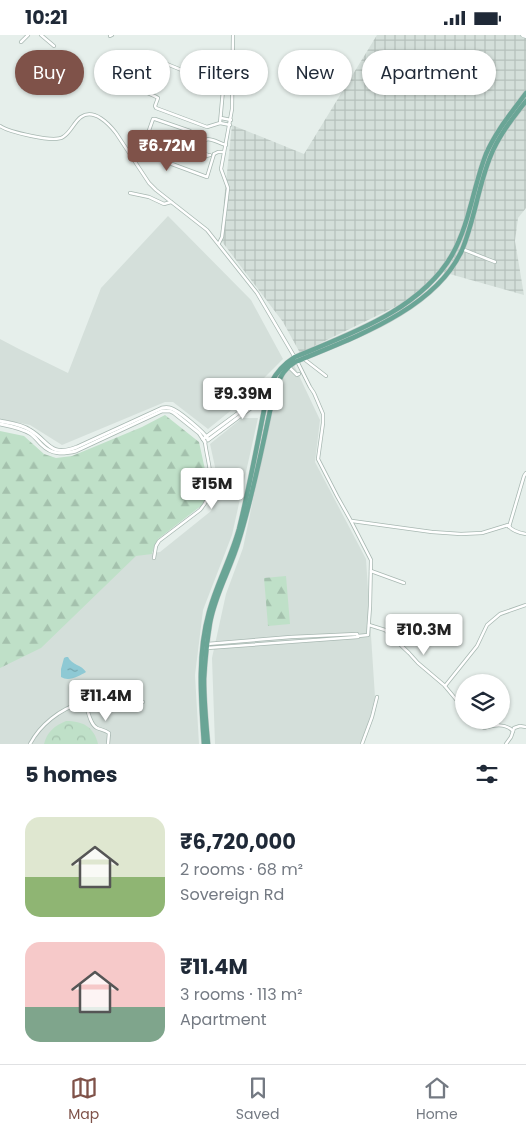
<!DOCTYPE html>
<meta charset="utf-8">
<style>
:root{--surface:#fff;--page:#f6f6f7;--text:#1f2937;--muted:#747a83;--line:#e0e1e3;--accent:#7f5249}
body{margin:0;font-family:Poppins,sans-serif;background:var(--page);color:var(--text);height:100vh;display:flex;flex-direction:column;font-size:19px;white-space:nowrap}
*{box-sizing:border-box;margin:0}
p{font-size:16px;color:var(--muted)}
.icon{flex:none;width:28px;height:28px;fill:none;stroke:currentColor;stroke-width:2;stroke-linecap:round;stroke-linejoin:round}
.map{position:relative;height:709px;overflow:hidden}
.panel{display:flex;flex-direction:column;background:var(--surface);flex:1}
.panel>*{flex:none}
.hud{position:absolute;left:15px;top:15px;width:496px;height:45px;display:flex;gap:10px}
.fabs{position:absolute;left:455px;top:639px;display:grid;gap:10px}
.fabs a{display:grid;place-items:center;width:55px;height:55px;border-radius:50%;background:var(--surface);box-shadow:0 1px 4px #0004;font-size:25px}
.price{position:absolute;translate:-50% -42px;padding:0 11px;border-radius:5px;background:#fff;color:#222;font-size:16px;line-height:32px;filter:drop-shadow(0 1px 2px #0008)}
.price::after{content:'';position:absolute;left:50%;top:30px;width:15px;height:11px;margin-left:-8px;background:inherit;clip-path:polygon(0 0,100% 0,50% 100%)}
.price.on{background:var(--accent);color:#fff}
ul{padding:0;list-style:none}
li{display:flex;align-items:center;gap:15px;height:125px;padding:0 25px}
li span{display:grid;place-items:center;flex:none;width:140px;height:100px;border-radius:15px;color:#555}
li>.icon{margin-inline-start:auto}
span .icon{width:60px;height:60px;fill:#fffc;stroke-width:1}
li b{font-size:21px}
h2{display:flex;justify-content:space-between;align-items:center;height:60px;padding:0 25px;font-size:21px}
.pill{padding:0 18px;border-radius:22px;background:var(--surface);box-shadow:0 1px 4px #0004;font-size:18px;line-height:45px}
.pill.on{background:var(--accent);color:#fff}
.status{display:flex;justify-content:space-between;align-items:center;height:35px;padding:0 25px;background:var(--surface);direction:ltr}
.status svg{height:14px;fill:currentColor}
.dock{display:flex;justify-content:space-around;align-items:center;height:70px;border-top:1px solid var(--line);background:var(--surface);font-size:14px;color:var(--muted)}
.dock a{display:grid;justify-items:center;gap:2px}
.dock .on{color:var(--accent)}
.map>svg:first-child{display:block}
</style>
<div class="status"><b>10:21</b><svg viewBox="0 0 49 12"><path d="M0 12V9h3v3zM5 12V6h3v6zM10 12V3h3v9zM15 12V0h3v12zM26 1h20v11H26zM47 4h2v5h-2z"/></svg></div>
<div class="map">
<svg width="526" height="709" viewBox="0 0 526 709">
<defs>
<pattern id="industrial-grid" width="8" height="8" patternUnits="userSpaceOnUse" patternTransform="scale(1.25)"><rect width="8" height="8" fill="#d4dfda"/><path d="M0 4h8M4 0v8" fill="none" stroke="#b6c1bc"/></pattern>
<pattern id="forest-firs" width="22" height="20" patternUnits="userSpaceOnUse" patternTransform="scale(1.25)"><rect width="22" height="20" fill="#bfe0c8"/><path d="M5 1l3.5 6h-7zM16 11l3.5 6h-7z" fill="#a4c1ad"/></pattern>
<pattern id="park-crowns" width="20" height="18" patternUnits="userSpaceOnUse" patternTransform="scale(1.25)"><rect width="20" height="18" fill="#bfe0c8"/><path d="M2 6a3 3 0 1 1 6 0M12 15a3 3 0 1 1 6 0" fill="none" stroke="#a4c1ad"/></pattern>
<pattern id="water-ripples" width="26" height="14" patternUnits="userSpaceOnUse" patternTransform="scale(1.25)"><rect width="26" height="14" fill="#8ec9d4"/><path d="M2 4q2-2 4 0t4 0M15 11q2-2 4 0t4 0" fill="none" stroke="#74a5ad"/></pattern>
</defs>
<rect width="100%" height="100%" fill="#e6efeb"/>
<g fill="#d4dfda">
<path d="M168 181 251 265 283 324 252 355 249 361 208 394 173 367H165L62 410 30 390 0 384V304L19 314 68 338 101 253Z"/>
<path d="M294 330 320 385 315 427 366 524 375 662 363 709H215L212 623 226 559 243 513 269 388 284 340Z"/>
<path d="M242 383H258L232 500 203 575 195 640 199 709H0V631L135 520 160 517 211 476 219 450 210 409Z"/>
</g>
<path fill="url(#industrial-grid)" d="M377 0H526V173L518 183 515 206 524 260 439 236 429 250 401 269 300 318 283 287 220 204 232 90 304 119Z"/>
<g fill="url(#forest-firs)">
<path d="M165 380 199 407 209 453 207 462 201 471 158 504 154 512 152 519 136 521 41 613 0 633V396L24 401 44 419 56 423 72 421 142 392Z"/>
<path d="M286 541 290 589 268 591 264 543Z"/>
</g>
<path fill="url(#park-crowns)" d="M66 686C83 686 94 692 98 709H44C47 697 54 691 66 686Z"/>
<path fill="url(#water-ripples)" d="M66 622H68C72 630 82 630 86 637 79 641 69 647 61 642V634L64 623Z"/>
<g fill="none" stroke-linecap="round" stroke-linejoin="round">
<g stroke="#a8b8b2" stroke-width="4">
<g id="minor">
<path d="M41 0 54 11"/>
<path d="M110 1 112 0"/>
<path d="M21 7 28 0"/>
<path d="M150 23H152L221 51 223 55 220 88 207 92 156 73 155 71 158 63C151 58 139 58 139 47L148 25Z"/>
<path d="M221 83 231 85"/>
<path d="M220 88 230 90"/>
<path d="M0 91C9 97 54 108 63 102 71 97 74 87 81 82 94 73 109 89 116 98L149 148 156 155 207 195 257 258 294 321"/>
<path d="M190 96 155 84H153L147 101 148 103 202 122 210 120"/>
<path d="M134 115 207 142 214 119"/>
<path d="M214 119 218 117H224"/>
<path d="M208 120 203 118 200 115C205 96 214 107 226 110"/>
<path d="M130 158 149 162 164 169 171 167"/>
<path d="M219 208 222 202 228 153 221 134 232 74 233 0"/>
<path d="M462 214 495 227"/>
<path d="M304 324 326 341"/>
<path d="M297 326 310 352 314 358 323 379V388L318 424 337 461 351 486 371 525 370 571 368 600 358 601"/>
<path d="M289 332 297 340 299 339"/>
<path d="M352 486 432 497 461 499 482 498 508 490C511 495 520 498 526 499"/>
<path d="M509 492 524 441 526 438"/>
<path d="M154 523 156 511 159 506 200 475C219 454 208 432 205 407"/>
<path d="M371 536 404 548"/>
<path d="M369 590 385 595 409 618 418 628 444 650 464 674"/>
<path d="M207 609 291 602 357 599 358 602 207 613"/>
<path d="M445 651 477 611 487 590 500 579 526 570"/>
<path d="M85 668C88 675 90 690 97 693 102 695 105 695 109 698L108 709"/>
<path d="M473 685 484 693C494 690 505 688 513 696L511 702 506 709"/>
<path d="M513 696 514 693 520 691 526 692"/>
<path d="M30 709C40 690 60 674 81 668 96 664 126 666 143 667"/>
<path d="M362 709 372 682 377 662"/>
</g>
</g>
<g stroke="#a8b8b2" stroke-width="4.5">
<g id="tertiary">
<path d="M0 386C10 388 21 389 30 395 49 406 49 423 77 412L162 373C166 372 167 372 170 373 178 375 204 397 208 404"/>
<path d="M0 389C10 391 22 393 31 399 35 402 38 406 42 410 52 420 63 419 76 416L162 376H170L174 378 199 398 203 404"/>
<path d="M208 405 267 361"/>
<path d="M205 407 203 404 256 365 264 355"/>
</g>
</g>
<g stroke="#a4bbb3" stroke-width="5">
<path id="secondary" d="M523 0 526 1"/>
</g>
<g stroke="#c2cac8" stroke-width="5.5">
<g id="primary">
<path d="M267 360 264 356C264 352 266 348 271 348 277 336 284 329 295 322 350 299 420 275 452 220 470 188 473 152 486 119 496 96 512 77 526 58"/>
<path d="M204 709C201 665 197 620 209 577 217 548 231 523 239 494 250 450 258 405 267 360"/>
<path d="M208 709C206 688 204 666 204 644 205 626 207 606 210 588 215 559 231 533 239 505 252 463 261 419 270 376 272 368 279 357 277 351 281 340 285 333 295 327 352 303 435 275 462 215 475 184 478 151 491 120 499 100 513 83 526 66"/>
</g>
</g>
<use href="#minor" stroke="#fff" stroke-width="2.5"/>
<use href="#tertiary" stroke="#fff" stroke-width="3"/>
<use href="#secondary" stroke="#fff" stroke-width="4"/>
<use href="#primary" stroke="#6aa596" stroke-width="4.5"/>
</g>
</svg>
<div class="fabs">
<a><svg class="icon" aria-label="layers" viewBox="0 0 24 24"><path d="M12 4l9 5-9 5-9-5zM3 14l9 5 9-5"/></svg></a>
</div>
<b class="price on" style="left:167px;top:137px">₹6.72M</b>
<b class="price" style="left:243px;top:385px">₹9.39M</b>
<b class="price" style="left:212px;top:475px">₹15M</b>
<b class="price" style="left:424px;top:621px">₹10.3M</b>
<b class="price" style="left:106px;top:687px">₹11.4M</b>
<div class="hud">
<a class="pill on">Buy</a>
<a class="pill">Rent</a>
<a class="pill">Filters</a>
<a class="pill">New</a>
<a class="pill">Apartment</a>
</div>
</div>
<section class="panel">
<h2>5 homes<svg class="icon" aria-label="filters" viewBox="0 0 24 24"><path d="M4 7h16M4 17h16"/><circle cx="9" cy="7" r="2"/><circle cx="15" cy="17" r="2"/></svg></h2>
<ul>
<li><span style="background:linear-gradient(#dfe7d0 60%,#8fb573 0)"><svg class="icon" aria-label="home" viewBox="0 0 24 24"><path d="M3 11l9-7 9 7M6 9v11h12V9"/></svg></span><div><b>₹6,720,000</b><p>2 rooms · 68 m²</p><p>Sovereign Rd</p></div></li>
<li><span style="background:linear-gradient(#f6c9c9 65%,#7fa58c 0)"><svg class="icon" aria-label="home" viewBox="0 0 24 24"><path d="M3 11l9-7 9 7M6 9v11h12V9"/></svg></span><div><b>₹11.4M</b><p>3 rooms · 113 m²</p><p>Apartment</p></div></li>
</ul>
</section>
<nav class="dock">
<a class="on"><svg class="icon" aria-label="map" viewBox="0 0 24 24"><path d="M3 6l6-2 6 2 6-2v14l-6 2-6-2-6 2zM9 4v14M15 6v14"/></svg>Map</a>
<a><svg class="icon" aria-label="saved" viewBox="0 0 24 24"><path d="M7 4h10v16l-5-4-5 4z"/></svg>Saved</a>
<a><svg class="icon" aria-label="home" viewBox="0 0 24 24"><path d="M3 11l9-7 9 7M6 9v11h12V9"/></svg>Home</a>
</nav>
